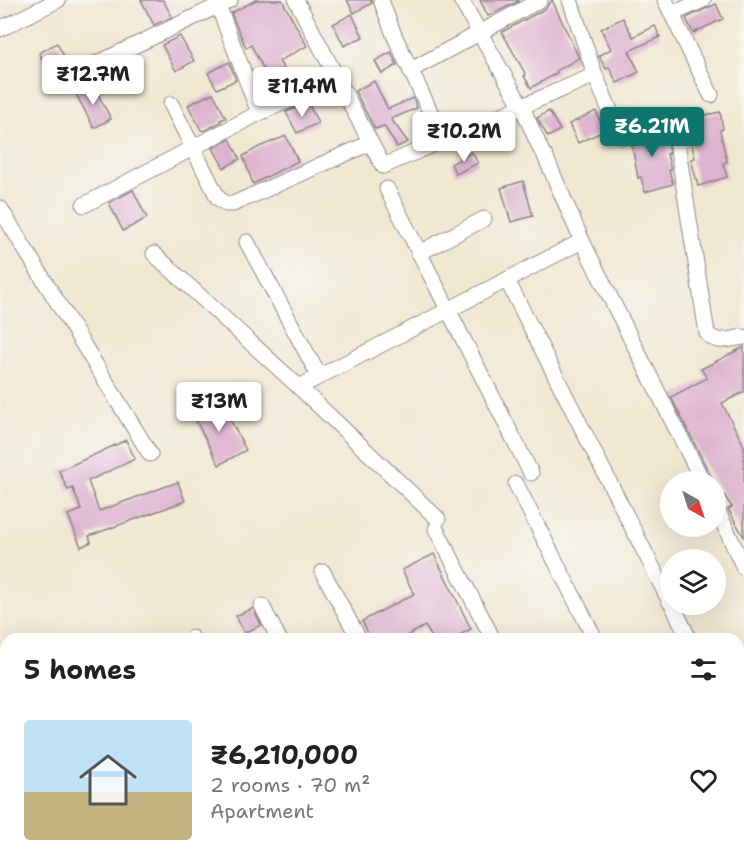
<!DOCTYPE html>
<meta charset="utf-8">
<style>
:root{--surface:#fff;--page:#f6f6f6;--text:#222;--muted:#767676;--line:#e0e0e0;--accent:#0f766e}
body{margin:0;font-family:"Shantell Sans",sans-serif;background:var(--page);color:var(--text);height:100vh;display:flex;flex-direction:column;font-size:22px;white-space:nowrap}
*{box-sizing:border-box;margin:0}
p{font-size:20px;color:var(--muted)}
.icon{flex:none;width:33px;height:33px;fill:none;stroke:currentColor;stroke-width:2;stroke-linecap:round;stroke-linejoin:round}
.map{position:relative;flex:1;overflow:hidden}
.details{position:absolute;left:0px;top:633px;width:744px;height:234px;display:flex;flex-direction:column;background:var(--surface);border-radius:18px 18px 0 0;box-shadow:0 6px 24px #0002}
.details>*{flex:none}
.needle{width:39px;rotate:141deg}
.tools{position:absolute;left:660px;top:471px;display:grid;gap:12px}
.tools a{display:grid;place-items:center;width:66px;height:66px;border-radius:50%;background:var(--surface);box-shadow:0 6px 24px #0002;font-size:30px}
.price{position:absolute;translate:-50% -51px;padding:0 14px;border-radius:6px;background:#fff;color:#222;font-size:20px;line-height:39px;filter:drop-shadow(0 2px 3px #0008)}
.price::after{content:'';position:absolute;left:50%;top:36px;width:18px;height:14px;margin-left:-9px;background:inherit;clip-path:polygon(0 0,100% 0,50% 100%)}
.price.active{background:var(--accent);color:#fff}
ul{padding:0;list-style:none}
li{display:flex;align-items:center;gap:18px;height:150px;padding:0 24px}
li+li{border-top:2px solid var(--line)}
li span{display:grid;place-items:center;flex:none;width:168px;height:120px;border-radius:6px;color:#555}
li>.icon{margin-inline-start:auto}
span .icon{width:72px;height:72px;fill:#fffc;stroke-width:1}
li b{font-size:26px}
h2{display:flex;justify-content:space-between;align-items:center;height:72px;padding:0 24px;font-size:26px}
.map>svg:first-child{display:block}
</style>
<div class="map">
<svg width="744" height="867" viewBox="0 0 744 867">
<rect width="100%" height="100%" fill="#f6f6f2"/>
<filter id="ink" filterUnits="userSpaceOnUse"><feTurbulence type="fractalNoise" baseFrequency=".0167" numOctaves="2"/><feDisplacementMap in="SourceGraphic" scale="12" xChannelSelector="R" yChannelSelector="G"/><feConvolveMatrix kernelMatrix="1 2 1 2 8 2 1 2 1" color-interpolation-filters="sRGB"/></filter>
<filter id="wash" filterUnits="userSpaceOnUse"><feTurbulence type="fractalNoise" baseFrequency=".008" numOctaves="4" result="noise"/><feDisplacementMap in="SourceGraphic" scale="24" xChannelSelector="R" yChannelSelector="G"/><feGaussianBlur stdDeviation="1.35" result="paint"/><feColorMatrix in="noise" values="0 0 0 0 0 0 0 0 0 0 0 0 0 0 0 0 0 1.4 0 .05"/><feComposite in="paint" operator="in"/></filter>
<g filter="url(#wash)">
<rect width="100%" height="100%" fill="#f1e8d2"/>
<g id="blocks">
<g fill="#deb3cf">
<path d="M141 0H163L172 17 154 25Z"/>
<path d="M256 0H282L307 46 279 61 286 73 270 81 251 45 246 48 231 13Z"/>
<path d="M347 0H371L372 3 354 13Z"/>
<path d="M480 0H518L519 1 488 16Z"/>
<path d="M552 0 579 58 556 71 557 73 531 88 524 76 526 75 502 32 545 9Z"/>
<path d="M716 4 723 19 693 33 686 18Z"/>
<path d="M352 14 363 37 344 46 333 24Z"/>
<path d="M623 18 633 37 655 26 660 37 629 51 639 72 617 83 609 67 606 69 599 56 611 49 601 29Z"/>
<path d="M180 36 194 61 176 71 162 45Z"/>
<path d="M57 43 69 66 50 75 39 53Z"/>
<path d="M391 52 397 65 382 74 375 61Z"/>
<path d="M229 62 236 80 217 89 208 73Z"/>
<path d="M374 81 388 109 413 98 417 108 391 119 408 142 397 147 384 126 375 129 355 91Z"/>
<path d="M92 83 111 119 94 128 75 92Z"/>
<path d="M213 93 226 118 220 120 221 122 204 131 201 130 188 105Z"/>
<path d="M308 103 318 123 297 133 286 112Z"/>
<path d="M549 111 560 130 548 137 537 118Z"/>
<path d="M596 111 604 131 578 143 569 124Z"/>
<path d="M720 112 723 129 720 130 727 162 723 163 727 177 698 186 691 159 695 158 690 137H686L683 120Z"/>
<path d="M665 127 669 154H667L671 170H669L673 184 645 192 641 177 638 178 630 134Z"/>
<path d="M286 136 298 161 253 184 243 156 259 147Z"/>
<path d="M230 139 240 159 224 168 213 148Z"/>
<path d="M472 152 478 163 456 174 451 164Z"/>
<path d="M523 181 533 216 511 222 501 188Z"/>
<path d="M133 190 147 218 123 231 109 203Z"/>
<path d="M744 347V392L722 403 744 446V537L728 509 732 507 711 476 671 397 707 378 701 369Z"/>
<path d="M220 400 246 450 219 465 193 415Z"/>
<path d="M126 440 135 459 88 481 99 511 178 482 185 501 89 536 91 542 81 547 68 515 81 510 73 488 68 490 59 471Z"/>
<path d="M434 554 471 629 452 639H433L425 626 401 639H371L362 621 414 594 402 570Z"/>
<path d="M253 608 261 625 244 633 236 616Z"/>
</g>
</g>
</g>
<g filter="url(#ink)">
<use href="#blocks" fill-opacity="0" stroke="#8a8586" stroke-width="1.5"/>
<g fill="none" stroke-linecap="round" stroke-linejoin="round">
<g stroke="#8a8586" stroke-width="17">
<g id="minor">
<path d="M216 0 259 113"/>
<path d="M296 0 383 166 595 75 570 0"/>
<path d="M381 0 394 35 444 141"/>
<path d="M461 0 522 107 541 150"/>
<path d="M665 0 711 95"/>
<path d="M672 14 703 0"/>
<path d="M0 29 58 0"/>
<path d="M411 70 540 0"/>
<path d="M595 75 621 137"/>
<path d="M52 85 230 0"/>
<path d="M171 104 218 198 226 204H233L370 143"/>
<path d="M676 137 707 333C716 345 730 339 744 337"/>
<path d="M545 156 582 241 703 482"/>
<path d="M387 189 531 473"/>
<path d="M84 205 259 113 337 80"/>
<path d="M0 208 150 454"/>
<path d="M247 242 319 376"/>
<path d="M419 253 484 219"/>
<path d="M154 254 299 387 438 519"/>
<path d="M507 280 670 602"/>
<path d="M299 387 582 241"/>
<path d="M516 484 595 639"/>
<path d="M716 507 744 568"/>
<path d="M436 529 493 639"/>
<path d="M323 572 359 639"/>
<path d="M672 604 689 639"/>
<path d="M262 606 279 639"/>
<path d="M192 638V639"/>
<path d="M738 690 744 687"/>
<path d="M738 708 744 705"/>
<path d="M58 861 60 867"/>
<path d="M124 861 127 867"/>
<path d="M298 861 301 867"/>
<path d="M494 861 496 867"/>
<path d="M597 861 600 867"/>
<path d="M693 861 696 867"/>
<path d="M0 862 6 859"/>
<path d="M394 867 405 861"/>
<path d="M442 867 454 861"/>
</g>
</g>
<use href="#minor" stroke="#fff" stroke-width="15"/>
</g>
</g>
</svg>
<div class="tools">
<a><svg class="needle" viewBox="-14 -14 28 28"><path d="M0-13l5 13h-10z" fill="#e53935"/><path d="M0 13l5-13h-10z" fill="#767676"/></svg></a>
<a><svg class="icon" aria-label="layers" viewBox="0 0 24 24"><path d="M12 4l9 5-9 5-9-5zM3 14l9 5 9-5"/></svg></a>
</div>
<b class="price" style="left:93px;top:106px">₹12.7M</b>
<b class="price" style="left:302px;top:118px">₹11.4M</b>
<b class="price active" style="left:652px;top:158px">₹6.21M</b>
<b class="price" style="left:464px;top:163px">₹10.2M</b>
<b class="price" style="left:219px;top:433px">₹13M</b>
<section class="details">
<h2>5 homes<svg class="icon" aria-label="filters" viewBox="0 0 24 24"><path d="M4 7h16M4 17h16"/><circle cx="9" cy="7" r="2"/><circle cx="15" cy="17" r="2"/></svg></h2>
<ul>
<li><span style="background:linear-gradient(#bfe0f5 60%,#c2b280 0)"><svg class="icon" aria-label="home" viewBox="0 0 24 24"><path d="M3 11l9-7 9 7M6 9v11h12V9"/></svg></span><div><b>₹6,210,000</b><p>2 rooms · 70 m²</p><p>Apartment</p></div><svg class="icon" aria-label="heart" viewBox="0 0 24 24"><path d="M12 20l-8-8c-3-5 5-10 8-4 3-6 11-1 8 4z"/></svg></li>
</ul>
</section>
</div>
